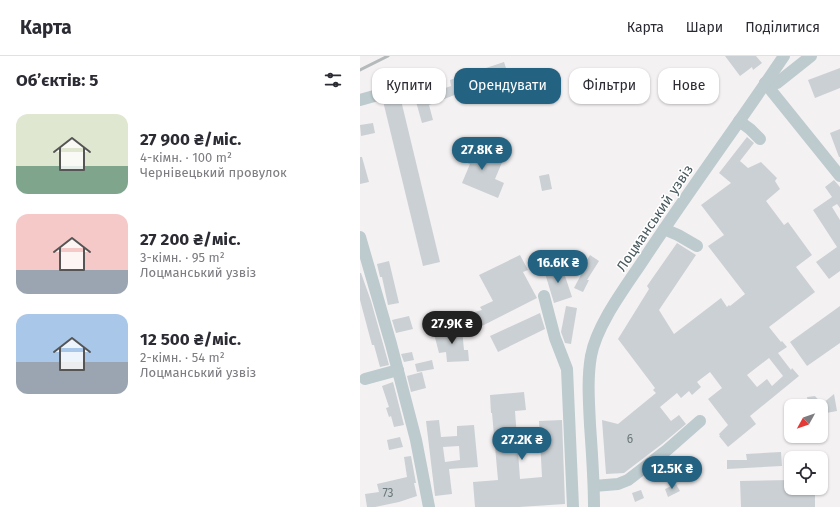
<!DOCTYPE html>
<html lang="uk">
<meta charset="utf-8">
<style>
:root{--surface:#fff;--page:#f7f7f7;--text:#2b2b33;--muted:#7c7c81;--line:#e1e1e2;--accent:#246282}
body{margin:0;font-family:"Fira Sans",sans-serif;background:var(--page);color:var(--text);height:100vh;display:flex;flex-direction:column;font-size:15px;white-space:nowrap}
*{box-sizing:border-box;margin:0}
p{font-size:13px;color:var(--muted)}
.icon{flex:none;width:22px;height:22px;fill:none;stroke:currentColor;stroke-width:2;stroke-linecap:round;stroke-linejoin:round}
.map{position:relative;flex:1;overflow:hidden}
.sheet{display:flex;flex-direction:column;background:var(--surface);width:360px}
.sheet>*{flex:none}
.banner{position:absolute;left:12px;top:12px;width:380px;height:36px;display:flex;gap:8px}
.needle{width:26px;rotate:230deg}
.tools{position:absolute;left:424px;top:343px;display:grid;gap:8px}
.tools a{display:grid;place-items:center;width:44px;height:44px;border-radius:8px;background:var(--surface);box-shadow:0 1px 3px #0004;font-size:20px}
.price{position:absolute;translate:-50% -34px;padding:0 9px;border-radius:14px;background:var(--accent);color:#fff;font-size:13px;line-height:26px;filter:drop-shadow(0 1px 2px #0008)}
.price::after{content:'';position:absolute;left:50%;top:24px;width:12px;height:9px;margin-left:-6px;background:inherit;clip-path:polygon(0 0,100% 0,50% 100%)}
.price.on{background:#222;color:#fff}
ul{padding:0;list-style:none}
li{display:flex;align-items:center;gap:12px;height:100px;padding:0 16px}
li span{display:grid;place-items:center;flex:none;width:112px;height:80px;border-radius:12px;color:#555}
li>.icon{margin-inline-start:auto}
span .icon{width:48px;height:48px;fill:#fffc;stroke-width:1}
li b{font-size:17px}
h2{display:flex;justify-content:space-between;align-items:center;height:48px;padding:0 16px;font-size:17px}
.chip{padding:0 14px;border-radius:12px;background:var(--surface);box-shadow:0 1px 3px #0004;font-size:14px;line-height:36px}
.chip.on{background:var(--accent);color:#fff}
header{display:flex;align-items:center;gap:24px;box-sizing:border-box;height:56px;padding:0 20px;background:var(--surface);border-bottom:1px solid var(--line)}
header strong{font-size:19px}
nav{display:flex;gap:22px;margin-inline-start:auto;font-size:14px}
main{display:flex;flex:1;min-height:0}
.map>svg:first-child{display:block}
</style>
<header>
<strong>Карта</strong>
<nav><a>Карта</a><a>Шари</a><a>Поділитися</a></nav>
</header>
<main>
<section class="sheet">
<h2>Об’єктів: 5<svg class="icon" aria-label="filters" viewBox="0 0 24 24"><path d="M4 7h16M4 17h16"/><circle cx="9" cy="7" r="2"/><circle cx="15" cy="17" r="2"/></svg></h2>
<ul>
<li><span style="background:linear-gradient(#dfe7d0 65%,#7fa58c 0)"><svg class="icon" aria-label="home" viewBox="0 0 24 24"><path d="M3 11l9-7 9 7M6 9v11h12V9"/></svg></span><div><b>27 900 ₴/міс.</b><p>4-кімн. · 100 m²</p><p>Чернівецький провулок</p></div></li>
<li><span style="background:linear-gradient(#f6c9c9 70%,#9aa5b1 0)"><svg class="icon" aria-label="home" viewBox="0 0 24 24"><path d="M3 11l9-7 9 7M6 9v11h12V9"/></svg></span><div><b>27 200 ₴/міс.</b><p>3-кімн. · 95 m²</p><p>Лоцманський узвіз</p></div></li>
<li><span style="background:linear-gradient(#a9c7e8 60%,#9aa5b1 0)"><svg class="icon" aria-label="home" viewBox="0 0 24 24"><path d="M3 11l9-7 9 7M6 9v11h12V9"/></svg></span><div><b>12 500 ₴/міс.</b><p>2-кімн. · 54 m²</p><p>Лоцманський узвіз</p></div></li>
</ul>
</section>
<div class="map">
<svg width="480" height="451" viewBox="0 0 480 451">
<rect width="100%" height="100%" fill="#f4f1f2"/>
<g fill="#cbd0d4" fill-rule="evenodd">
<path d="M365 0H396L402 7 393 14 392 11 380 20Z"/>
<path d="M144 6 148 18 69 49 73 64 62 67 53 35 63 31 66 38 71 37 91 30 90 24Z"/>
<path d="M480 12V32L455 42 448 24Z"/>
<path d="M40 40 80 206 63 210 23 45Z"/>
<path d="M13 67 15 77 1 80 0 69Z"/>
<path d="M480 73V101H479L470 77Z"/>
<path d="M387 81 394 87 380 105 388 112 401 106 417 122 415 125 420 133 406 145 424 169 428 166 452 199 436 211 455 236 409 271 421 286 422 285 427 291 418 297 431 314 432 312 439 320 390 360 396 368 368 391 359 380H360L359 378 368 369 348 343 362 332 350 316 337 326 341 331 332 339 329 335 321 342 317 337 300 351 311 365 319 359 326 368 302 388 264 417 246 418 242 364 258 368 296 337 293 334 295 332 258 283 289 233 287 230 317 187 336 199 299 254 314 278 361 242 367 251 369 249 370 250 385 238 348 190 364 179 341 149 371 127 359 117ZM409 302 423 320 412 330 407 323 397 331 387 319Z"/>
<path d="M104 88 143 104 135 123 144 127 138 142 102 127 110 108 98 103Z"/>
<path d="M0 101H2L9 126 0 128Z"/>
<path d="M189 118 192 133 182 135 179 120Z"/>
<path d="M474 124 480 131V152L477 148 472 151 480 164V215L469 223 456 206 477 191 453 154 472 141 465 131Z"/>
<path d="M160 199 168 214 163 216 177 242 112 275 107 258 122 254 120 251 133 245 119 219Z"/>
<path d="M230 199 239 205 227 224H229L223 236 214 232 225 211 223 210Z"/>
<path d="M29 205 39 247 28 249 22 221H20L17 208Z"/>
<path d="M201 208 212 241 194 247 184 214Z"/>
<path d="M0 217H1L11 245 29 309 20 311 14 289H12L0 244Z"/>
<path d="M206 250 217 252 211 288 205 287 201 276Z"/>
<path d="M480 250V287L447 310 430 286Z"/>
<path d="M180 257 185 273 138 296 130 280Z"/>
<path d="M49 260 53 273 36 277 32 264Z"/>
<path d="M102 273 104 294H108L109 305 87 306 86 296 79 297 73 274Z"/>
<path d="M52 296 54 304 44 306 41 298Z"/>
<path d="M72 304 74 313 57 316 55 308Z"/>
<path d="M62 316 66 332 51 336 47 320Z"/>
<path d="M33 326 44 369 34 371 31 360 29 361 26 352 29 351 22 330Z"/>
<path d="M164 336 166 354 155 355 160 423 182 421 179 365 202 364 205 448 159 451H115L113 426 138 424 132 357H131L130 339Z"/>
<path d="M474 338 477 355 461 358V350H449L447 341 455 340 462 348Z"/>
<path d="M79 364 81 381 97 380V370L114 369 118 411 89 413 92 438 75 440 66 365ZM99 390 100 404 85 406 83 391Z"/>
<path d="M40 381 43 391 29 394 27 384Z"/>
<path d="M421 396 422 410 367 413V404H387L386 398Z"/>
<path d="M51 400 56 427H54L57 440 39 446 15 451H7L5 438 19 436 17 428 47 421 44 401Z"/>
<path d="M431 424V432H455V451H381L380 425Z"/>
<path d="M316 428 320 435 308 441 305 433Z"/>
<path d="M281 434 284 442 275 446 272 437Z"/>
</g>
<g fill="none" stroke-linecap="round" stroke-linejoin="round">
<g stroke="#bdcace" stroke-width="12">
<path d="M405 27 480 120"/>
<path d="M405 27H417L451 0"/>
<path d="M0 44 25 37"/>
<path d="M379 65 390 73 400 83"/>
<path d="M304 173 318 179 337 190"/>
<path d="M0 181 31 288 56 384 69 451"/>
<path d="M184 240 195 282 207 313 213 451"/>
<path d="M5 323 38 314"/>
<path d="M234 430 258 428 268 424 307 394 340 365"/>
<path d="M234 451C234 424 232 397 230 369 229 346 227 323 231 300 237 267 268 228 286 200 331 132 379 67 424 0"/>
</g>
<path stroke="#b4b9bb" stroke-width="3" d="M0 14 28 0"/>
</g>
<g text-anchor="middle" dominant-baseline="central" stroke-width="3" stroke-linejoin="round" paint-order="stroke">
<g font-size="12" fill="#6a787c">
<text x="270" y="383">6</text>
<text x="28" y="437">73</text>
</g>
<g font-size="14" fill="#495a5f" stroke="#fff">
<text transform="translate(295 162) rotate(-56)">Лоцманський узвіз</text>
</g>
</g>
</svg>
<div class="tools">
<a><svg class="needle" viewBox="-14 -14 28 28"><path d="M0-13l5 13h-10z" fill="#e53935"/><path d="M0 13l5-13h-10z" fill="#7c7c81"/></svg></a>
<a><svg class="icon" aria-label="locate" viewBox="0 0 24 24"><circle cx="12" cy="12" r="6"/><path d="M12 2v4M12 18v4M2 12h4M18 12h4"/></svg></a>
</div>
<b class="price" style="left:122px;top:115px">27.8K ₴</b>
<b class="price" style="left:198px;top:228px">16.6K ₴</b>
<b class="price on" style="left:92px;top:289px">27.9K ₴</b>
<b class="price" style="left:162px;top:405px">27.2K ₴</b>
<b class="price" style="left:312px;top:434px">12.5K ₴</b>
<div class="banner">
<a class="chip">Купити</a>
<a class="chip on">Орендувати</a>
<a class="chip">Фільтри</a>
<a class="chip">Нове</a>
</div>
</div>
</main>
